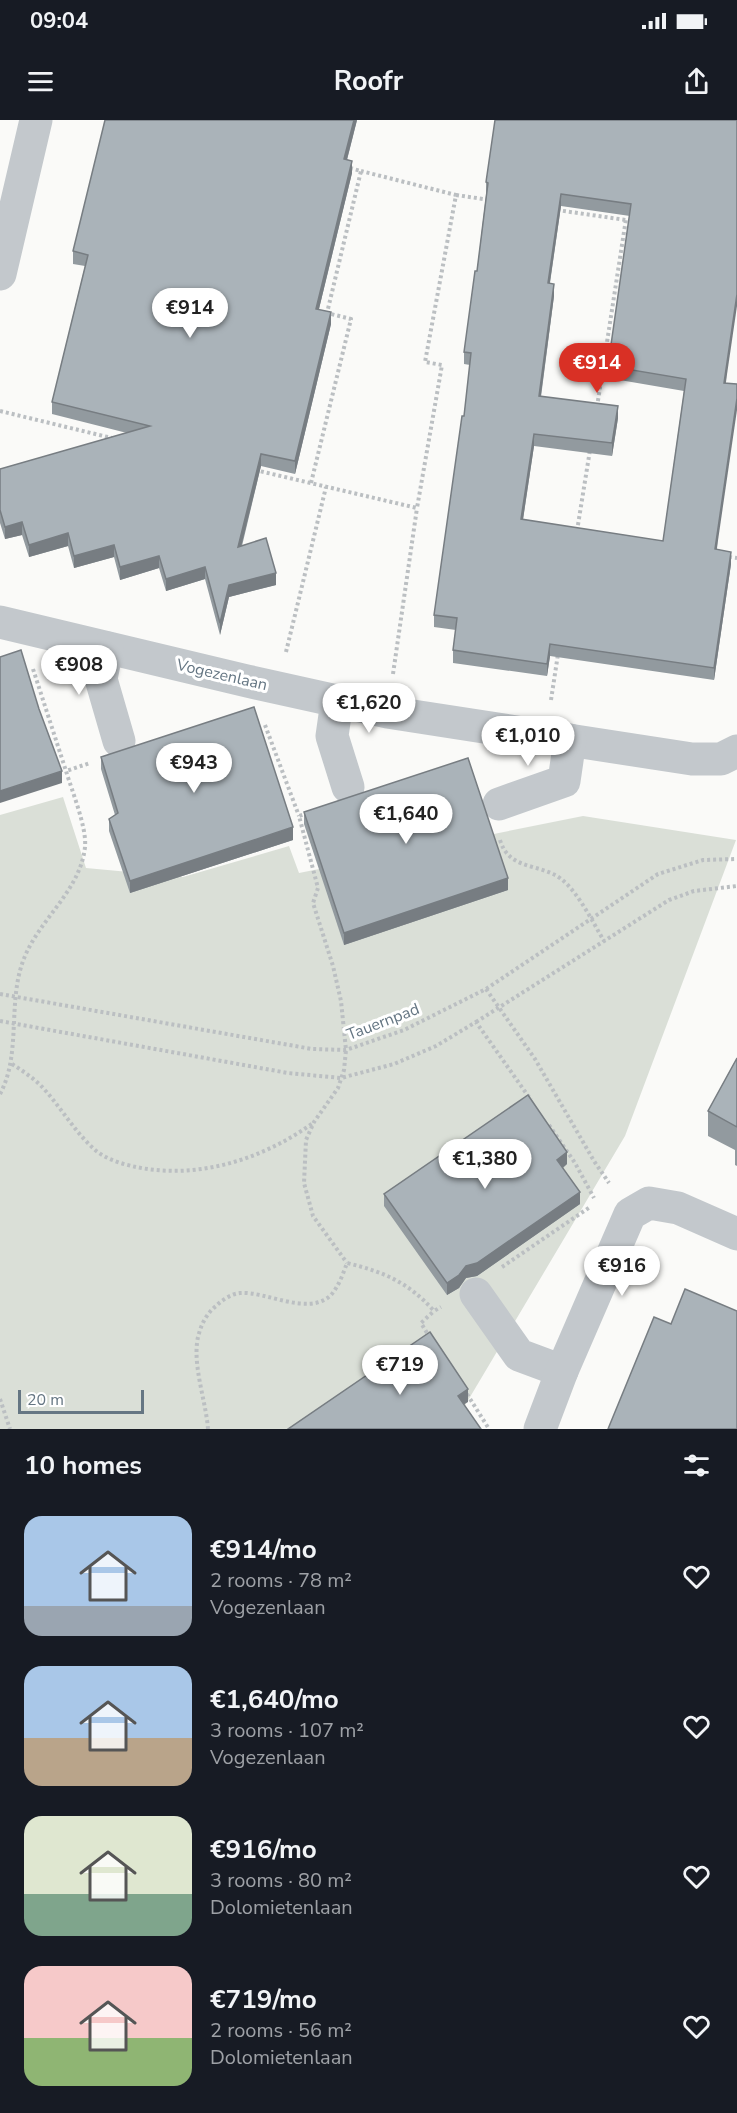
<!DOCTYPE html>
<meta charset="utf-8">
<style>
:root{--surface:#171b24;--page:#242831;--text:#f1f3f6;--muted:#9ea1a6;--accent:#d93025}
body{margin:0;font-family:"Nunito Sans",sans-serif;background:var(--page);color:var(--text);height:100vh;display:flex;flex-direction:column;font-size:22px;white-space:nowrap}
*{box-sizing:border-box;margin:0}
p{font-size:20px;color:var(--muted)}
.icon{flex:none;width:33px;height:33px;fill:none;stroke:currentColor;stroke-width:2;stroke-linecap:round;stroke-linejoin:round}
.map{position:relative;height:1309px;overflow:hidden}
.details{display:flex;flex-direction:column;background:var(--surface);flex:1}
.details>*{flex:none}
.scale{position:absolute;left:18px;bottom:15px;width:126px;box-sizing:border-box;padding-left:6px;border:3px solid #657683;border-top:0;font-size:16px;line-height:21px;white-space:nowrap;color:#657683;-webkit-text-stroke:4px #fff;paint-order:stroke}
.price{position:absolute;translate:-50% -51px;padding:0 14px;border-radius:21px;background:#fff;color:#222;font-size:20px;line-height:39px;filter:drop-shadow(0 2px 3px #0008)}
.price::after{content:'';position:absolute;left:50%;top:36px;width:18px;height:14px;margin-left:-9px;background:inherit;clip-path:polygon(0 0,100% 0,50% 100%)}
.price.active{background:var(--accent);color:#fff}
ul{padding:0;list-style:none}
li{display:flex;align-items:center;gap:18px;height:150px;padding:0 24px}
li span{display:grid;place-items:center;flex:none;width:168px;height:120px;border-radius:18px;color:#555}
li>.icon{margin-inline-start:auto}
span .icon{width:72px;height:72px;fill:#fffc;stroke-width:1}
li b{font-size:26px}
h2{display:flex;justify-content:space-between;align-items:center;height:72px;padding:0 24px;font-size:26px}
.status{display:flex;justify-content:space-between;align-items:center;height:42px;padding:0 30px;background:var(--surface);direction:ltr}
.status svg{height:16px;fill:currentColor}
header{display:flex;justify-content:space-between;align-items:center;height:78px;padding:0 24px;background:var(--surface);font-size:27px;font-weight:700}
.map>svg:first-child{display:block}
</style>
<div class="status"><b>09:04</b><svg viewBox="0 0 49 12"><path d="M0 12V9h3v3zM5 12V6h3v6zM10 12V3h3v9zM15 12V0h3v12zM26 1h20v11H26zM47 4h2v5h-2z"/></svg></div>
<header><svg class="icon" aria-label="menu" viewBox="0 0 24 24"><path d="M4 6h16M4 12h16M4 18h16"/></svg>Roofr<svg class="icon" aria-label="share" viewBox="0 0 24 24"><path d="M12 15V3M7 8l5-5 5 5M5 13v7h14v-7"/></svg></header>
<div class="map">
<svg width="737" height="1309" viewBox="0 0 737 1309">
<rect width="100%" height="100%" fill="#fafaf8"/>
<path fill="#dadfd7" d="M63 677 86 748 183 757 289 726 299 753 583 696 736 720 625 1016 451 1309H0V695Z"/>
<g fill="none" stroke-linecap="round" stroke-linejoin="round">
<g stroke="#bbbfc2" stroke-width="4" stroke-dasharray="3 3" stroke-linecap="butt">
<path d="M456 75 490 80"/>
<path d="M557 90 626 100"/>
<path d="M597 287 626 99"/>
<path d="M0 291 116 319"/>
<path d="M255 350 417 388 442 245 425 242 456 75 361 51"/>
<path d="M311 363 351 199 327 193 361 51 350 48"/>
<path d="M577 411 590 330"/>
<path d="M729 437 737 438"/>
<path d="M286 532 326 367"/>
<path d="M33 549 66 651"/>
<path d="M393 554 417 388"/>
<path d="M551 580 558 534"/>
<path d="M265 605 299 696"/>
<path d="M308 693 299 696 318 768 313 783 333 846 341 881 346 930 344 950 338 968 314 1002 306 1020 304 1063 313 1096 347 1143"/>
<path d="M500 720C508 747 532 744 553 754 574 763 592 801 604 821"/>
<path d="M486 869 535 939 594 1041 609 1063"/>
<path d="M0 874 312 929 346 930 404 910 486 869 658 754 703 740 737 739"/>
<path d="M0 901 288 953 341 958 394 944 436 926 476 902 531 980"/>
<path d="M476 902 669 780 694 771 737 766"/>
<path d="M12 944C23 951 35 959 44 969 62 989 75 1012 94 1029 105 1039 122 1044 136 1047 198 1060 263 1039 313 1003"/>
<path d="M0 974C21 935 8 886 22 844 36 801 80 773 85 727 87 708 72 671 66 651L90 643"/>
<path d="M549 1005 575 1043 594 1078"/>
<path d="M502 1147 590 1087"/>
<path d="M430 1218 421 1203 434 1191"/>
<path d="M467 1274 489 1309"/>
<path d="M0 1279 10 1309"/>
<path d="M208 1309C206 1281 192 1245 198 1217 201 1205 206 1194 216 1186 222 1180 231 1174 240 1173 266 1171 307 1196 330 1176 338 1168 343 1154 347 1143 384 1152 408 1162 434 1191L441 1187"/>
</g>
<g stroke="#c3c8cc" stroke-width="33">
<path d="M0 154 36 0"/>
<path d="M0 502 247 561 387 592 692 639H721L737 631"/>
<path d="M107 528 101 559 119 621"/>
<path d="M337 581 332 616 348 667"/>
<path d="M499 684 564 661 570 620"/>
<path d="M476 1174 519 1235 562 1251"/>
<path d="M540 1309 562 1251 630 1094 649 1083 678 1088 737 1114"/>
</g>
</g>
<g fill="#929a9f" fill-rule="evenodd">
<path d="M357 0 347 40 352 53 319 189 331 204 295 354 261 346 242 426 276 465 229 477 220 515 205 459 166 471 159 448 120 460 114 437 74 448 68 426 29 437 22 415 5 419 0 403V349L127 313 52 294V282L85 146 73 144V131Z"/>
<path d="M737 0 726 263 717 429 731 444 714 560 550 536 547 556 453 543V530L456 510 434 507V495L464 296 470 245 464 244V232L477 151 486 75V62ZM561 86 630 96 608 246V258L684 271 663 421 523 400 534 326 612 336 618 298 541 277 554 176 550 163Z"/>
<path d="M101 637 293 720 130 773 109 711V699L115 695 101 649Z"/>
<path d="M304 692 508 770 344 825 304 704Z"/>
<path d="M737 938V1046L735 1045V1030L708 1016V991Z"/>
<path d="M567 1044 563 1048 580 1084 477 1156 466 1158 459 1168 447 1175 384 1086V1074Z"/>
</g>
<g fill="#777d82">
<path d="M354 0H357L344 51V39Z"/>
<path d="M352 41V53L316 201V189Z"/>
<path d="M561 74V86L548 175V163Z"/>
<path d="M554 164V176L539 289V276Z"/>
<path d="M737 174V186L724 275V263Z"/>
<path d="M331 192V204L295 354V341Z"/>
<path d="M737 278V290L715 441V429Z"/>
<path d="M618 286V298L612 336V323Z"/>
<path d="M534 314V326L521 412V399Z"/>
<path d="M261 334V346L238 439V427Z"/>
<path d="M22 402V415L5 419V407Z"/>
<path d="M68 413V426L29 437V425Z"/>
<path d="M114 425V437L74 448V436Z"/>
<path d="M731 432V444L714 560V548Z"/>
<path d="M159 436V448L120 460V447Z"/>
<path d="M205 447V459L166 471V459Z"/>
<path d="M276 453V465L229 477 220 515V503L229 465Z"/>
<path d="M550 524V536L547 556V544Z"/>
<path d="M62 651V663L0 683V671Z"/>
<path d="M293 707V720L130 773V761Z"/>
<path d="M508 758V770L344 825V813Z"/>
<path d="M567 1032V1044L557 1052V1040Z"/>
<path d="M580 1072V1084L477 1156 466 1158 459 1168 447 1175V1163L466 1146Z"/>
<path d="M468 1269V1282L458 1288V1276Z"/>
</g>
<g fill="#aab3b9" stroke="#777d82" stroke-width="1.5" fill-rule="evenodd">
<path d="M105 0H354L344 39 352 41 316 189 331 192 295 341 261 334 238 427 266 418 276 453 229 465 220 503 205 447 166 459 159 436 120 447 114 425 74 436 68 413 29 425 22 402 5 407 0 390V349L150 306 52 282 88 135 73 131Z"/>
<path d="M495 0H737V174L724 263 737 264V278L715 429 731 432 714 548 550 524 547 544 453 530 457 498 434 495 462 296H464L471 233 464 232 475 151H477L488 63 486 62ZM561 74 631 84 608 246 686 259 663 421 521 399 534 314 612 323 618 286 539 276 554 164 548 163Z"/>
<path d="M21 530 39 589 62 651 0 671V537Z"/>
<path d="M254 587 293 707 130 761 109 699 118 693 101 637Z"/>
<path d="M468 638 508 758 344 813 304 692Z"/>
<path d="M737 938V1007L708 991Z"/>
<path d="M528 975 567 1032 557 1040 580 1072 477 1143 466 1146 459 1155 447 1163 384 1074Z"/>
<path d="M685 1169 737 1191V1309H608L654 1197 671 1204Z"/>
<path d="M430 1212 468 1269 458 1276 481 1309H288Z"/>
</g>
<g text-anchor="middle" dominant-baseline="central" stroke-width="6" stroke-linejoin="round" paint-order="stroke">
<g font-size="16" fill="#657683" stroke="#fff">
<text transform="translate(222 555) rotate(13)">Vogezenlaan</text>
<text transform="translate(383 902) rotate(-21)">Tauernpad</text>
</g>
</g>
</svg>
<div class="scale">20 m</div>
<b class="price" style="left:190px;top:219px">€914</b>
<b class="price active" style="left:597px;top:274px">€914</b>
<b class="price" style="left:79px;top:576px">€908</b>
<b class="price" style="left:369px;top:614px">€1,620</b>
<b class="price" style="left:528px;top:647px">€1,010</b>
<b class="price" style="left:194px;top:674px">€943</b>
<b class="price" style="left:406px;top:725px">€1,640</b>
<b class="price" style="left:485px;top:1070px">€1,380</b>
<b class="price" style="left:622px;top:1177px">€916</b>
<b class="price" style="left:400px;top:1276px">€719</b>
</div>
<section class="details">
<h2>10 homes<svg class="icon" aria-label="filters" viewBox="0 0 24 24"><path d="M4 7h16M4 17h16"/><circle cx="9" cy="7" r="2"/><circle cx="15" cy="17" r="2"/></svg></h2>
<ul>
<li><span style="background:linear-gradient(#a9c7e8 75%,#9aa5b1 0)"><svg class="icon" aria-label="home" viewBox="0 0 24 24"><path d="M3 11l9-7 9 7M6 9v11h12V9"/></svg></span><div><b>€914/mo</b><p>2 rooms · 78 m²</p><p>Vogezenlaan</p></div><svg class="icon" aria-label="heart" viewBox="0 0 24 24"><path d="M12 20l-8-8c-3-5 5-10 8-4 3-6 11-1 8 4z"/></svg></li>
<li><span style="background:linear-gradient(#a9c7e8 60%,#b9a48a 0)"><svg class="icon" aria-label="home" viewBox="0 0 24 24"><path d="M3 11l9-7 9 7M6 9v11h12V9"/></svg></span><div><b>€1,640/mo</b><p>3 rooms · 107 m²</p><p>Vogezenlaan</p></div><svg class="icon" aria-label="heart" viewBox="0 0 24 24"><path d="M12 20l-8-8c-3-5 5-10 8-4 3-6 11-1 8 4z"/></svg></li>
<li><span style="background:linear-gradient(#dfe7d0 65%,#7fa58c 0)"><svg class="icon" aria-label="home" viewBox="0 0 24 24"><path d="M3 11l9-7 9 7M6 9v11h12V9"/></svg></span><div><b>€916/mo</b><p>3 rooms · 80 m²</p><p>Dolomietenlaan</p></div><svg class="icon" aria-label="heart" viewBox="0 0 24 24"><path d="M12 20l-8-8c-3-5 5-10 8-4 3-6 11-1 8 4z"/></svg></li>
<li><span style="background:linear-gradient(#f6c9c9 60%,#8fb573 0)"><svg class="icon" aria-label="home" viewBox="0 0 24 24"><path d="M3 11l9-7 9 7M6 9v11h12V9"/></svg></span><div><b>€719/mo</b><p>2 rooms · 56 m²</p><p>Dolomietenlaan</p></div><svg class="icon" aria-label="heart" viewBox="0 0 24 24"><path d="M12 20l-8-8c-3-5 5-10 8-4 3-6 11-1 8 4z"/></svg></li>
</ul>
</section>
